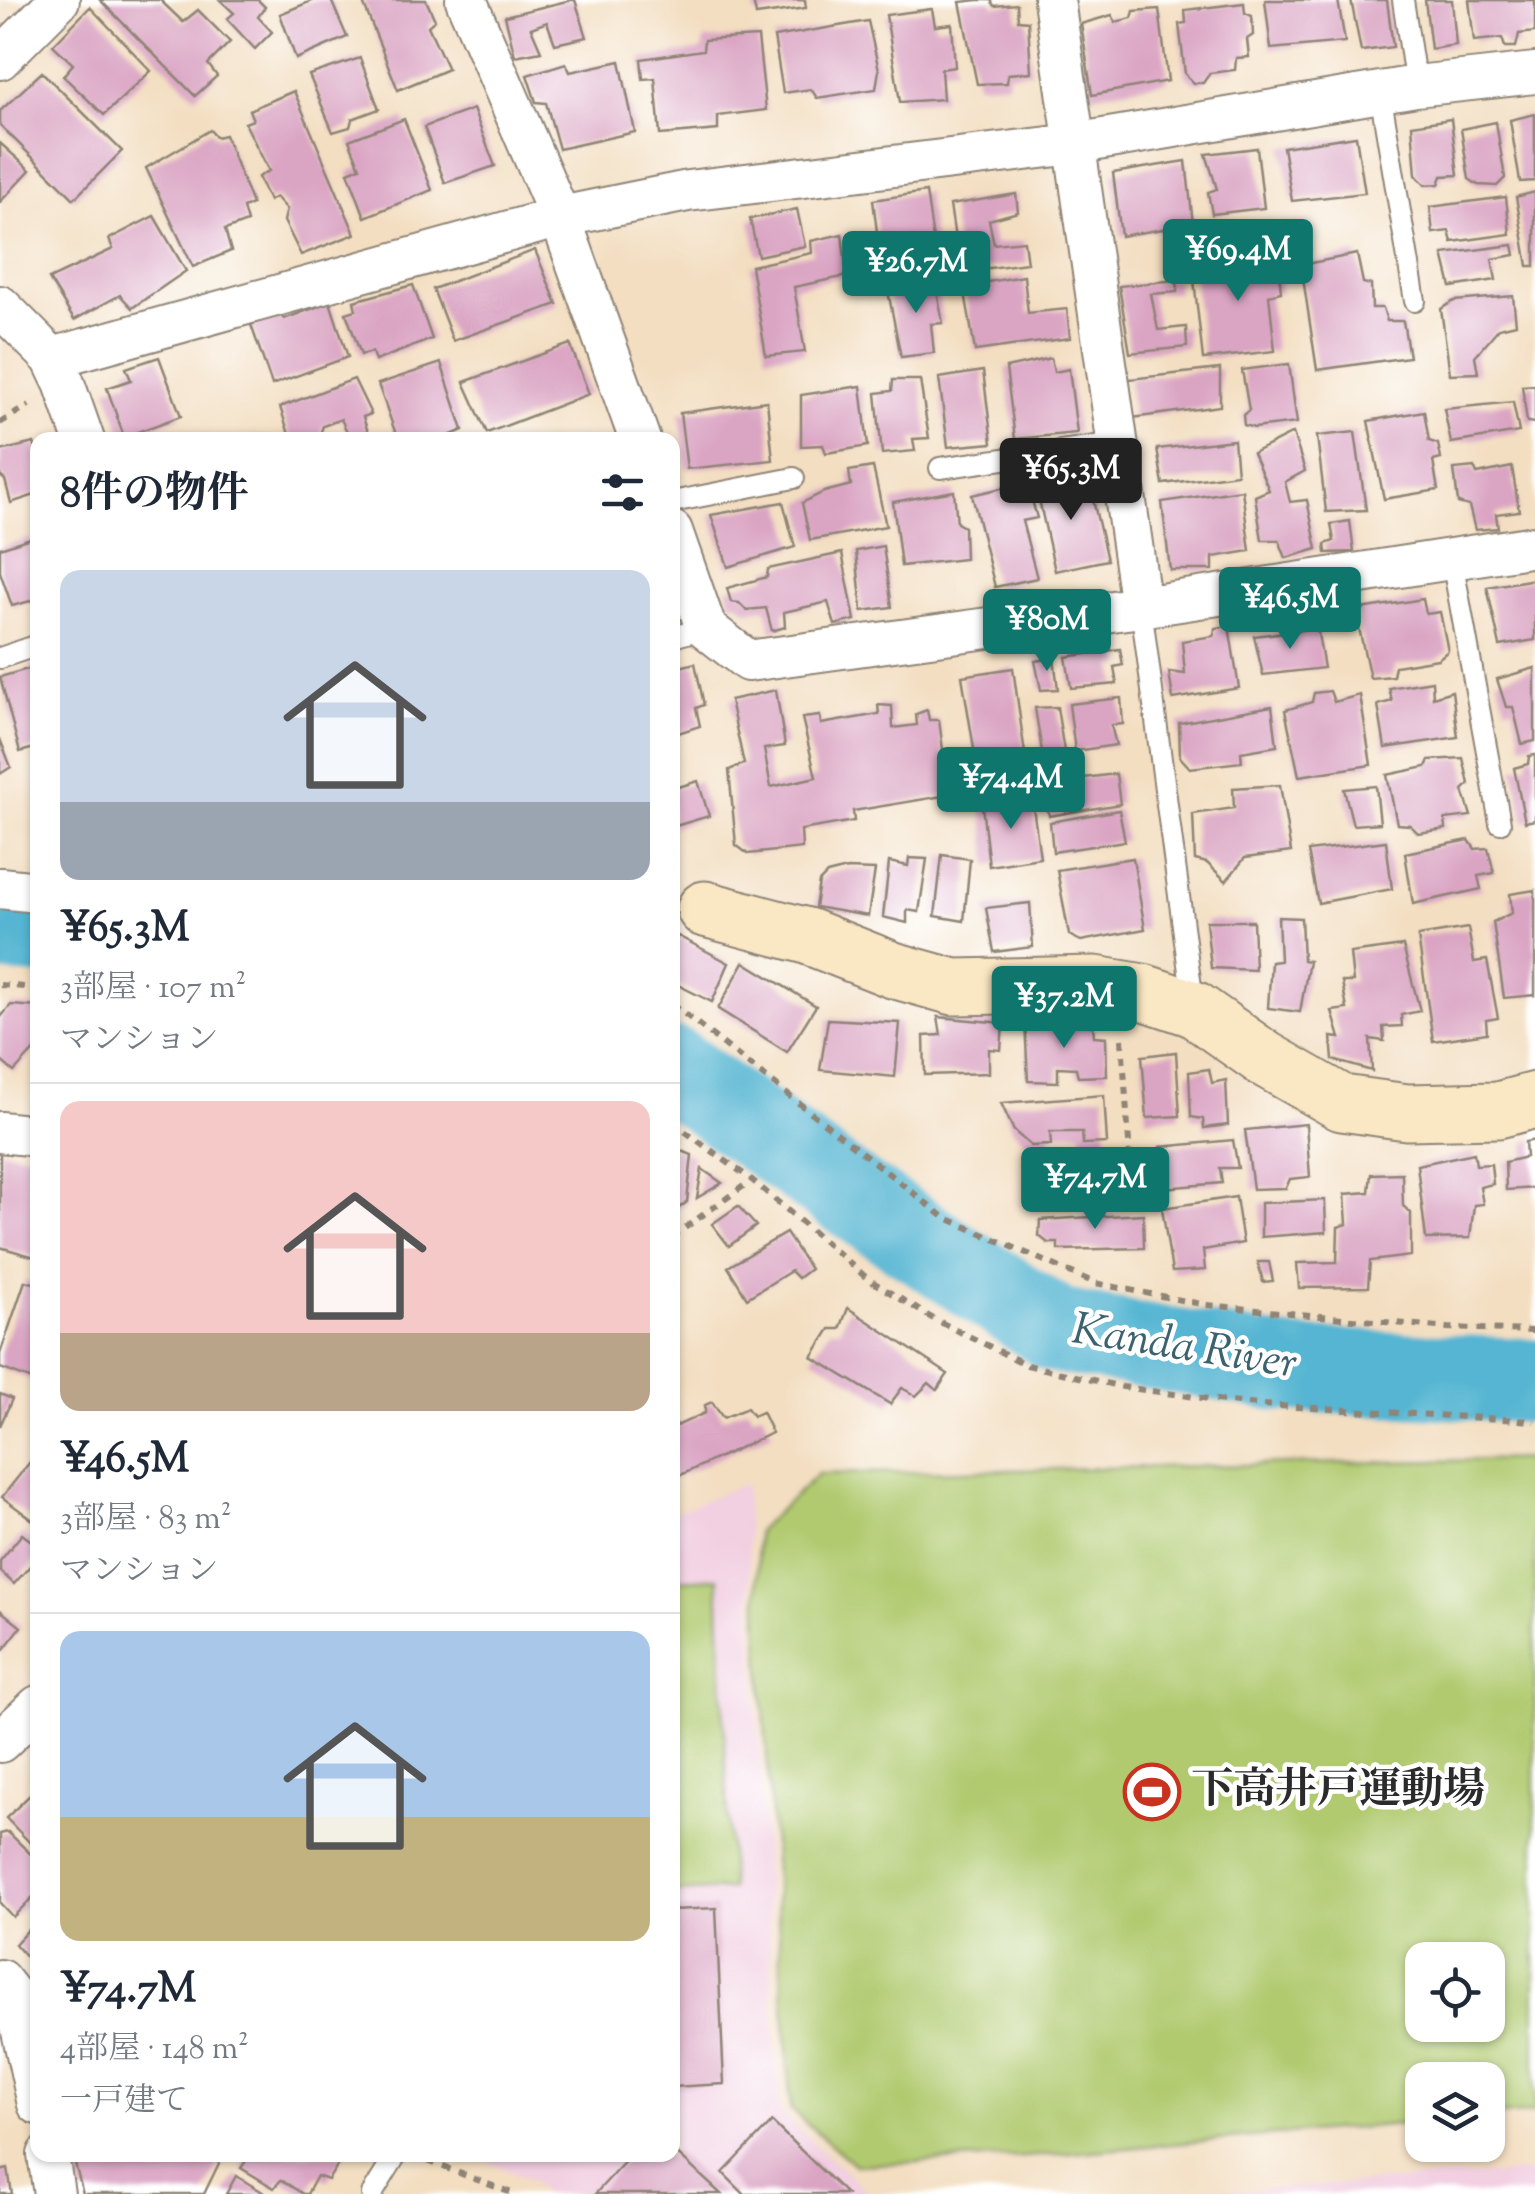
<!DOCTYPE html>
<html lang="ja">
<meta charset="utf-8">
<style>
:root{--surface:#fff;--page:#f6f6f7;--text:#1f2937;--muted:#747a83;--line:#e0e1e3;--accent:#0f766e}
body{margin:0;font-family:"Sorts Mill Goudy","Noto Serif JP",serif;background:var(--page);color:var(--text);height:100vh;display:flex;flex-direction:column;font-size:38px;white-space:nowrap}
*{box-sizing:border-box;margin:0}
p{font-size:32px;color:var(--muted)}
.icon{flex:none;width:55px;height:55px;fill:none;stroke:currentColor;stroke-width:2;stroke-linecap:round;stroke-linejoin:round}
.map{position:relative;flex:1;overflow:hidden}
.drawer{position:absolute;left:30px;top:432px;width:650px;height:1730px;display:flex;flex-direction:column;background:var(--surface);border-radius:20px;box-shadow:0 2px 8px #0004}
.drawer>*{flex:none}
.tools{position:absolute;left:1405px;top:1942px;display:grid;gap:20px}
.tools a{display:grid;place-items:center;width:100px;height:100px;border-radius:20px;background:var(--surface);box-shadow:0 2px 8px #0004;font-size:50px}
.price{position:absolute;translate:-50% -85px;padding:0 22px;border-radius:10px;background:var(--accent);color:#fff;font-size:32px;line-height:65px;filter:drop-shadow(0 2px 5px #0008)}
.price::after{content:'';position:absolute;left:50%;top:60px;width:30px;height:22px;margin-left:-15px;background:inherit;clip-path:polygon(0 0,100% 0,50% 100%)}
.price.on{background:#222;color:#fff}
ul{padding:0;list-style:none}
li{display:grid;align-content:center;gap:20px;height:530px;padding:0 30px}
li+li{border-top:2px solid var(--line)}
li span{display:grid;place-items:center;height:310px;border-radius:20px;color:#555}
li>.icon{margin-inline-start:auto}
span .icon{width:180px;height:180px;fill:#fffc;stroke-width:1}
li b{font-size:42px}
h2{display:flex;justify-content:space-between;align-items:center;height:120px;padding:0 30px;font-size:42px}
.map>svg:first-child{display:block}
</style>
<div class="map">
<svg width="1535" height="2194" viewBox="0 0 1535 2194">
<rect width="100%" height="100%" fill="#fff"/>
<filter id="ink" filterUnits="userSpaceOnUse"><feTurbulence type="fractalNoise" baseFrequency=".01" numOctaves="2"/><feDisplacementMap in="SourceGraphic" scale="20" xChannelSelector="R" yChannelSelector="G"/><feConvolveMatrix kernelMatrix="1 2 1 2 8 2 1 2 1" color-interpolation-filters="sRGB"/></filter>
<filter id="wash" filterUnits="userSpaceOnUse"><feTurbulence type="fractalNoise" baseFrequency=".0048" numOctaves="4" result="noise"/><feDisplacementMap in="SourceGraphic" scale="40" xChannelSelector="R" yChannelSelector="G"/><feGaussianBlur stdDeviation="2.25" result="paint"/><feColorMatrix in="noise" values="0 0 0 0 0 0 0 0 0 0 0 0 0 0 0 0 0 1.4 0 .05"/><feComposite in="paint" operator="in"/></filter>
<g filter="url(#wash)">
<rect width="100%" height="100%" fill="#f3dec1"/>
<g fill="#f2cfe1">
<path d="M745 1484 779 2112 870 2194H545L531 2181 474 2155H672L673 1513Z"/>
<path d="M1535 2172V2194H1183Z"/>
</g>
<g fill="#b1ca6f" stroke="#6e7a4d" stroke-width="2.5" fill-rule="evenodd">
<path d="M1535 1459V2112L1488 2116V2080H1422V2122L1025 2157 855 2165 791 2110 758 1623 757 1531 818 1474ZM1422 1960H1488V2025H1422Z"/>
<path d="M718 1578 731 1889 673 1892V1580Z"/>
</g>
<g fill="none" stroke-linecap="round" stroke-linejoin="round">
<g stroke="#54b5d2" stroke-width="85">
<path d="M0 930 38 933"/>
<path d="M672 1069 842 1190 1057 1331 1281 1369 1535 1381"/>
</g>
</g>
<g id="blocks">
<g fill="#daa4c3">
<path d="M100 0H160L183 22 198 10 230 42 208 64 217 76 195 96Z"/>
<path d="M220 0H258L265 7 258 17 272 32 255 49 227 19 234 13Z"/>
<path d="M314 0H331L347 37 296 59 280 14Z"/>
<path d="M362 0H426L435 20 428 26 448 69 398 90Z"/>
<path d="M571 0H575L587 37 555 44 547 22 531 28 541 51 515 56 505 16Z"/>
<path d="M753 0H805L806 8 756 15Z"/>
<path d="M978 0H991L994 6 1017 4 1018 20 1028 21 1031 72 1008 74 1007 83 977 84 960 2Z"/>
<path d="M1265 0H1338L1345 42 1271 49Z"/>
<path d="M1351 0H1387L1393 47 1361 51Z"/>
<path d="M1425 0H1452L1456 45 1431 49Z"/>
<path d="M1469 0H1535V32L1519 34 1516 47H1505L1502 38 1474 41Z"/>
<path d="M1244 3 1245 13 1252 16 1253 35 1247 39 1249 57 1236 58 1235 70 1210 73 1203 83H1194L1185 74 1179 24 1186 23 1185 10Z"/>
<path d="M90 7 151 71 104 115 63 76 73 64 53 45Z"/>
<path d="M932 9 935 26 952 24 955 67 941 69 943 99 900 102 886 15Z"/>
<path d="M1159 9 1168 81 1092 95 1081 24 1112 15 1116 22 1132 18 1134 11Z"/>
<path d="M868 21 879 70 876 89 817 98 811 89 783 93 774 37Z"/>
<path d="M758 37 766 110 718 116V130L660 135 655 78 643 79 641 59 703 50 704 40Z"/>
<path d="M360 58 379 109 352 119 350 127 333 132 309 75Z"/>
<path d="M620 61 635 132 559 149 546 103 536 102 527 75 566 63 570 72Z"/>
<path d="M42 72 122 151 74 199 0 125V111Z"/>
<path d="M294 91 355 234 301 255 284 221 287 209 276 197 269 201 258 177 269 171 245 123 253 120 249 110Z"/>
<path d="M473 109 495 166 445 183 424 127Z"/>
<path d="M1535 114V181L1520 182 1510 120Z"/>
<path d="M404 119 432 190 365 217 348 172 360 167 349 140Z"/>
<path d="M1451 119 1458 175 1442 176 1439 184 1425 185 1416 175 1412 125Z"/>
<path d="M1496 122 1505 178 1497 186 1478 185 1469 179 1461 129Z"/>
<path d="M210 130 216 137 225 135 252 204 243 208 247 222 225 230 231 251 193 267 146 168Z"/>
<path d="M1356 136 1365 193 1292 201 1283 147Z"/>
<path d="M0 143 30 170 0 202Z"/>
<path d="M1257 148 1264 208 1212 214 1208 192 1217 189 1206 154Z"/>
<path d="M1186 161 1193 224 1121 236 1113 173Z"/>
<path d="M926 192 936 259 881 264 873 200Z"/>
<path d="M1535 192V266H1528L1516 197Z"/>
<path d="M1016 194 1018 212 989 220 994 244 1024 241 1027 263 960 272 950 205Z"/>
<path d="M1506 197 1510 234 1452 242 1449 231 1433 233 1430 207Z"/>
<path d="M797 209 805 246 758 256 750 219Z"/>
<path d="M154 216 186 271 132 308 120 295 74 320 49 279 113 249 109 239Z"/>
<path d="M842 234 847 276 794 287 805 352 766 356 751 266 812 253 811 241Z"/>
<path d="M1276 244 1281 292 1269 295 1275 351 1203 359 1193 271 1242 264 1239 248Z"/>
<path d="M1513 245 1515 255 1492 259 1496 280 1451 287 1443 254Z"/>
<path d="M535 250 557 304 453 341 433 289Z"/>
<path d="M1357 254 1363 283 1371 285 1372 308H1383L1387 321H1403L1409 357 1317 370 1301 265Z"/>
<path d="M933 270 943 323 931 324 934 353 901 357 888 291 919 287 918 272Z"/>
<path d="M1024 276 1028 313 1067 309 1070 338 975 351 964 286Z"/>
<path d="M1177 280V292L1151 294 1158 330 1186 327 1187 347 1130 353 1119 286Z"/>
<path d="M413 285 432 339 375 361 372 352 361 355 346 313 356 310 354 301Z"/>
<path d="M1513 296 1516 324 1499 328 1475 356 1478 373 1450 374 1441 309 1454 301Z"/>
<path d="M330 302 348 357 272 385 251 325 279 313 284 319Z"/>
<path d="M570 344 589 394 487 433 464 382Z"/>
<path d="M159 357 181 416 124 437 107 388 131 380 126 368Z"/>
<path d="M1051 358 1054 372 1069 369 1077 433 1015 439 1006 368Z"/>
<path d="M441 363 463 430 449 436 450 440H398L378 384Z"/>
<path d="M1289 364 1297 423 1254 428 1244 425 1243 415 1249 410 1242 370Z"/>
<path d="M1220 369V406L1132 418 1129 379Z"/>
<path d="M983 371 992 443 948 447 939 378Z"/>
<path d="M354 379 371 414 363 417 370 438 351 440 341 419 323 426 318 440H291L280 407Z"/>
<path d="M893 380H920L929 438 913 439 915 451 882 454 876 393 892 391Z"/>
<path d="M1535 385V423L1527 422 1522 386Z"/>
<path d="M861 386 868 446 826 453 823 445 801 446V395Z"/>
<path d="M767 401 773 460 687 469 680 413Z"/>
<path d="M1513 402 1519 432 1451 443 1444 409Z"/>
<path d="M1424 411 1429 441 1438 444 1441 459 1433 461 1438 490 1384 499 1368 421Z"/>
<path d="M1355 432 1366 510 1326 512 1317 436Z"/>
<path d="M1293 433 1305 471 1285 482 1290 502 1307 500 1317 549 1286 558 1279 540H1262L1255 496 1269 490 1253 453Z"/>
<path d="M1234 440 1237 474 1163 484 1157 449Z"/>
<path d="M34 443 38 455V494L11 503 5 480 0 476V451Z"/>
<path d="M873 467 886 526 810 540 802 503 824 492 851 485 849 471Z"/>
<path d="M1474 467 1477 474 1512 467 1519 511 1496 514 1498 528 1475 530 1469 506 1458 503 1454 469Z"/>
<path d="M1087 474 1107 560 1055 571 1036 486Z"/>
<path d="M1027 482 1037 518 1022 521 1037 578 995 587 972 495Z"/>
<path d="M1242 490 1250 551 1213 557V570H1170L1162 502Z"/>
<path d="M954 491 957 523 964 527 965 559 901 566 893 502Z"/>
<path d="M783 502 795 547 728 567 711 515Z"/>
<path d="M1350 521 1354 552 1326 553 1325 544 1334 541 1331 524Z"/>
<path d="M30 538 38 561V599L12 606 0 572V548Z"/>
<path d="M883 546 892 607 862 611 856 551Z"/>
<path d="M842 553 855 620 835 625 828 602 784 612 785 627 772 631 766 608 746 610 739 603 731 602 727 588 767 577 768 569Z"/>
<path d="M1535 579V640L1500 646 1487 587Z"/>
<path d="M1423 599 1426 614 1440 612 1448 651 1438 659 1395 666 1393 676 1370 678 1355 610Z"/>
<path d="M1229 626 1239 688 1173 699 1169 672 1185 674 1182 641 1214 636 1215 628Z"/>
<path d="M1317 628 1324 668 1263 675 1254 636Z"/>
<path d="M1120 649 1123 665 1114 667 1117 684 1071 688 1066 657Z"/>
<path d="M1054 658 1058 689 1041 690 1035 661Z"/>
<path d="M672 663 676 668 695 663 704 705 696 708 700 726 672 735Z"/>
<path d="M38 666V747L20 752 0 677Z"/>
<path d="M1013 668 1027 768 978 773 962 676Z"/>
<path d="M1535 668V741L1522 744 1513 707H1506L1497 679Z"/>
<path d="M1432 681 1433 697 1452 691 1458 737 1385 748 1378 705 1392 701 1389 688Z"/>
<path d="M776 690 785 746 764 749 771 787 816 777 802 718 820 716 821 724 879 714 878 705 892 706 893 728 917 725 916 714 927 710 929 720H939L949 795 853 811 854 821 801 830 802 848 748 854 736 845 729 770 744 764 730 700Z"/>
<path d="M1330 691 1334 702 1360 695 1371 765 1299 776 1285 710 1312 702 1314 693Z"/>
<path d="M1121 698 1123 724 1111 725 1116 745 1075 751 1069 704Z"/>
<path d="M1272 706 1277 746 1241 752 1242 762 1190 768 1180 757 1179 723Z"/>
<path d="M1057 707 1065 758H1043L1035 708Z"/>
<path d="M0 739 11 767 0 774Z"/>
<path d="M1535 755V820L1525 822 1514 768 1528 764 1529 756Z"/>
<path d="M1463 758 1469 784 1463 790 1471 816 1445 819 1446 829 1418 833 1410 825 1397 824 1387 775 1426 767 1429 760Z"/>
<path d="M1116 774 1120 804 1049 816 1043 783Z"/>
<path d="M698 781 709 816 672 827V789Z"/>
<path d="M1280 785 1291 852 1245 858 1226 881 1207 863 1195 860 1193 814 1234 808 1233 788Z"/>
<path d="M1376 786 1380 823 1353 825 1344 789Z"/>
<path d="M1032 799 1040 858 989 866 982 806Z"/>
<path d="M1119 810 1125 841 1053 852 1050 822Z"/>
<path d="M1469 840 1475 849 1488 848 1494 873 1478 876 1481 889 1413 904 1405 853Z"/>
<path d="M1386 841 1392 889 1318 903 1308 851Z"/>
<path d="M942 855 970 859 964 921 935 916Z"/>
<path d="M909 858 927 859 919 912 907 910V923L883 917 889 862 908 866Z"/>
<path d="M1133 858 1145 929 1081 941 1069 935 1057 870Z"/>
<path d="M847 869 875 870 868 916 815 907 819 882 827 874Z"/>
<path d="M1535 890V995L1504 998 1493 922 1512 913 1510 894Z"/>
<path d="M1030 903 1033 947 994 952 986 908Z"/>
<path d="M1278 917 1301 918 1303 960 1309 961 1300 1012 1268 1008 1271 962 1280 961Z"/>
<path d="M1206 921H1253L1255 970 1211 968Z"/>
<path d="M1468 928 1474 962 1487 960 1498 1018 1486 1020 1487 1033 1433 1041 1418 936Z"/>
<path d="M678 936 729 963 712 1002 672 982V947Z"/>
<path d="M1403 946 1420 1011 1401 1015 1402 1026 1383 1027 1384 1041 1370 1039 1372 1071 1333 1060 1331 1037 1340 1038 1332 1011 1347 1009 1342 982H1353L1350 953Z"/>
<path d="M744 962 816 1006 787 1052 718 1009Z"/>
<path d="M11 1005 38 1007V1046L14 1072 0 1060V1018Z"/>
<path d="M938 1017 1003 1023 1001 1050 989 1049V1073L925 1075 924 1036 941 1035Z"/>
<path d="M828 1019 900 1023 895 1077 820 1070Z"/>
<path d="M1025 1021 1093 1026 1094 1036 1106 1037 1107 1076 1078 1077 1076 1068 1058 1067V1082L1028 1081Z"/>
<path d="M1176 1052 1180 1116 1147 1118 1142 1056Z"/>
<path d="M1209 1069 1212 1083 1226 1080 1228 1125 1204 1128 1203 1119 1191 1117 1189 1072Z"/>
<path d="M1104 1095 1107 1143 1083 1144 1082 1132H1050L1051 1145 1031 1146 1014 1131 1001 1103Z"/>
<path d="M1306 1124 1310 1177 1290 1179 1286 1188 1253 1189 1245 1130Z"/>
<path d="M1233 1140 1238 1168H1220L1222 1183 1163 1188 1160 1147Z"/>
<path d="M1535 1140V1188L1506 1190 1505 1162 1526 1157 1525 1142Z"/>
<path d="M672 1147 692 1155 687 1202 672 1213Z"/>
<path d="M0 1150 38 1156V1258L0 1247Z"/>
<path d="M1474 1153 1476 1165 1491 1164 1493 1184 1480 1187 1483 1204 1474 1205 1470 1238 1426 1239 1417 1165Z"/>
<path d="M1107 1157 1108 1197H1054L1053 1158Z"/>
<path d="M702 1169 722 1183 697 1198Z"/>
<path d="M1402 1173 1403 1206 1411 1213V1256L1370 1261 1368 1287 1299 1288 1297 1263 1337 1262 1338 1227 1347 1224 1345 1194 1369 1192 1371 1174Z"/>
<path d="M1236 1197 1243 1243 1203 1250 1205 1270 1172 1272 1162 1208Z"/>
<path d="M1325 1200 1326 1232 1261 1237V1203Z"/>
<path d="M738 1206 756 1226 729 1246 712 1224Z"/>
<path d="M1143 1214 1144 1248 1058 1250V1243H1048L1039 1236 1040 1220Z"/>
<path d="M786 1233 810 1269 798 1278 791 1271 747 1298 728 1267Z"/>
<path d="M1258 1262H1269L1273 1281 1263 1282Z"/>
<path d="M25 1281 38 1284V1374L35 1381 0 1368V1354Z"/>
<path d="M848 1308 948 1374 937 1390 929 1383 916 1396 902 1388 890 1404 812 1357 830 1329H840Z"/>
<path d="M0 1394 12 1399 0 1426Z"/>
<path d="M712 1402 723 1418 747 1408 753 1416 762 1412 772 1433 672 1479V1428L705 1413V1405Z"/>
<path d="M38 1452V1524L2 1497Z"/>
<path d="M22 1534 38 1546V1557L14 1584 0 1571V1561Z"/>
<path d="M0 1610 21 1627 0 1654Z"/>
<path d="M35 1790 38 1793V1851L6 1818Z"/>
<path d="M8 1832 38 1861V1892L13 1917 0 1903V1834Z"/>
<path d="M716 1908 724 2084 672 2087V1910Z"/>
<path d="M38 1919V1952L29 1960 15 1944Z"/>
<path d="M772 2122 846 2194H744L723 2173Z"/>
<path d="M672 2149 721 2194H595L631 2155H672Z"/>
<path d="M103 2155H223L204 2194H83L74 2160Z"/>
<path d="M250 2155H344L328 2180 317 2176 307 2194H303L281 2180 274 2188 241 2168Z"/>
<path d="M8 2169 12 2194H0V2171Z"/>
<path d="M236 2176 266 2194H226Z"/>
</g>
</g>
</g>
<g filter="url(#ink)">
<use href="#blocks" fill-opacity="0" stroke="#8f8476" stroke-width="2.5"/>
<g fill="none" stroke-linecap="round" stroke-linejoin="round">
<g stroke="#8f8476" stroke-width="24">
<g id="lane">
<path d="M1403 0 1416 86"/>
<path d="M1380 92 1415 301"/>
<path d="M940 468 1117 443"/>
<path d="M672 502 794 478"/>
<path d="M1452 560 1500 823"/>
<path d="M1141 607 1193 1002"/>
<path d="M672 637 706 628"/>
<path d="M0 658 38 645"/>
<path d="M372 2194 396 2155"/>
</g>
</g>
<g stroke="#8f8476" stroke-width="44">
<g id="street">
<path d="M466 0 560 217 640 440"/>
<path d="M1054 0 1141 607"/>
<path d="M0 59 59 0"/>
<path d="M0 306 52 358 64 383 84 440"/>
<path d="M52 358 560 217 688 191 1074 144 1416 86 1535 73"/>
<path d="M672 531 706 628 748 661 1141 607 1535 546"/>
<path d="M0 888 38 892"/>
<path d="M0 1132 38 1136"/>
<path d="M0 1742 38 1706"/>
<path d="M0 1980 15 1999 38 2104"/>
<path d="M48 2155 54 2194"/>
</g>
</g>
<g stroke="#8f8476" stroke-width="59">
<path id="secondary" d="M705 909 807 936 893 970 954 987 1095 984 1143 992 1194 1009 1265 1059 1342 1103 1407 1112 1498 1110 1535 1100"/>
</g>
<g stroke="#8f8476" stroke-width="6" stroke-dasharray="8 8" stroke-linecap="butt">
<path d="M0 423 29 405"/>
<path d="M0 985 38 988"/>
<path d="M672 1004 944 1217 1095 1283 1206 1305 1447 1328 1535 1331"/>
<path d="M1122 1039 1132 1187"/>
<path d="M672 1122 752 1180 868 1279 930 1317 1027 1365 1123 1387 1246 1404 1535 1421"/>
<path d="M672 1237 752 1180"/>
<path d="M428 2161 514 2194"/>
</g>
<use href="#lane" stroke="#fff" stroke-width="20"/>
<use href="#street" stroke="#fff" stroke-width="40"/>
<use href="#secondary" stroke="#fae7c3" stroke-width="55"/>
</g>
</g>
<defs>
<g id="stadium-ring" transform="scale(2.875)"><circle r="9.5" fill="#fff" stroke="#c8321e" stroke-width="1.5"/><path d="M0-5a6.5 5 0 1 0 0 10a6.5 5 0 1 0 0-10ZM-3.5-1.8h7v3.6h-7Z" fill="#c8321e"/></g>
</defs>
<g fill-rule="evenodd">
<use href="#stadium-ring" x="1152" y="1792"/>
</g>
<g text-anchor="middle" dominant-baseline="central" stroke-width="9" stroke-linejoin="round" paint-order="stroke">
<g font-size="42" font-weight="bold" fill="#2b2b2b" stroke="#fff" text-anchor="start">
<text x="1191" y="1792">下高井戸運動場</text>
</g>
<g font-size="45" font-style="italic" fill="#3b626e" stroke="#fff">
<text transform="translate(1184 1349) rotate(9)">Kanda River</text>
</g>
</g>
</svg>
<div class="tools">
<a><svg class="icon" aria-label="locate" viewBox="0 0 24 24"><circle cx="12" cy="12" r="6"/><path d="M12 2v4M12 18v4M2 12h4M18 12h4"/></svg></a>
<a><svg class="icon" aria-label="layers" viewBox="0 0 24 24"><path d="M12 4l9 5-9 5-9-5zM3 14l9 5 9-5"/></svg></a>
</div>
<b class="price" style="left:1238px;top:304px">¥69.4M</b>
<b class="price" style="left:916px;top:316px">¥26.7M</b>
<b class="price on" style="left:1071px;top:523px">¥65.3M</b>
<b class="price" style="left:1290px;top:652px">¥46.5M</b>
<b class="price" style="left:1047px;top:674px">¥80M</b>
<b class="price" style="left:1011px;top:832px">¥74.4M</b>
<b class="price" style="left:1064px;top:1051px">¥37.2M</b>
<b class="price" style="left:1095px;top:1232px">¥74.7M</b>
<section class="drawer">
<h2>8件の物件<svg class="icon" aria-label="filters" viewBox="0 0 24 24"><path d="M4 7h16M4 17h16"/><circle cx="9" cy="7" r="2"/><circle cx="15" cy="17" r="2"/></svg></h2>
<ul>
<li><span style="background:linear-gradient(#c9d6e8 75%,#9aa5b1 0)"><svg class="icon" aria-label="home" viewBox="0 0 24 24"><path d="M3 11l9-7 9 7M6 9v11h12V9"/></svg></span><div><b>¥65.3M</b><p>3部屋 · 107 m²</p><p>マンション</p></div></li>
<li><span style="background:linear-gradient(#f6c9c9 75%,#b9a48a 0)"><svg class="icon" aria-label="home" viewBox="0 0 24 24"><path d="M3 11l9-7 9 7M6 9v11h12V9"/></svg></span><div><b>¥46.5M</b><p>3部屋 · 83 m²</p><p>マンション</p></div></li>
<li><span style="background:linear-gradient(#a9c7e8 60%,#c2b280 0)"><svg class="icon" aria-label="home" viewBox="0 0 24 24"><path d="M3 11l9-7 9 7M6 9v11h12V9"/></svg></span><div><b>¥74.7M</b><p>4部屋 · 148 m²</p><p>一戸建て</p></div></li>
</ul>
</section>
</div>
